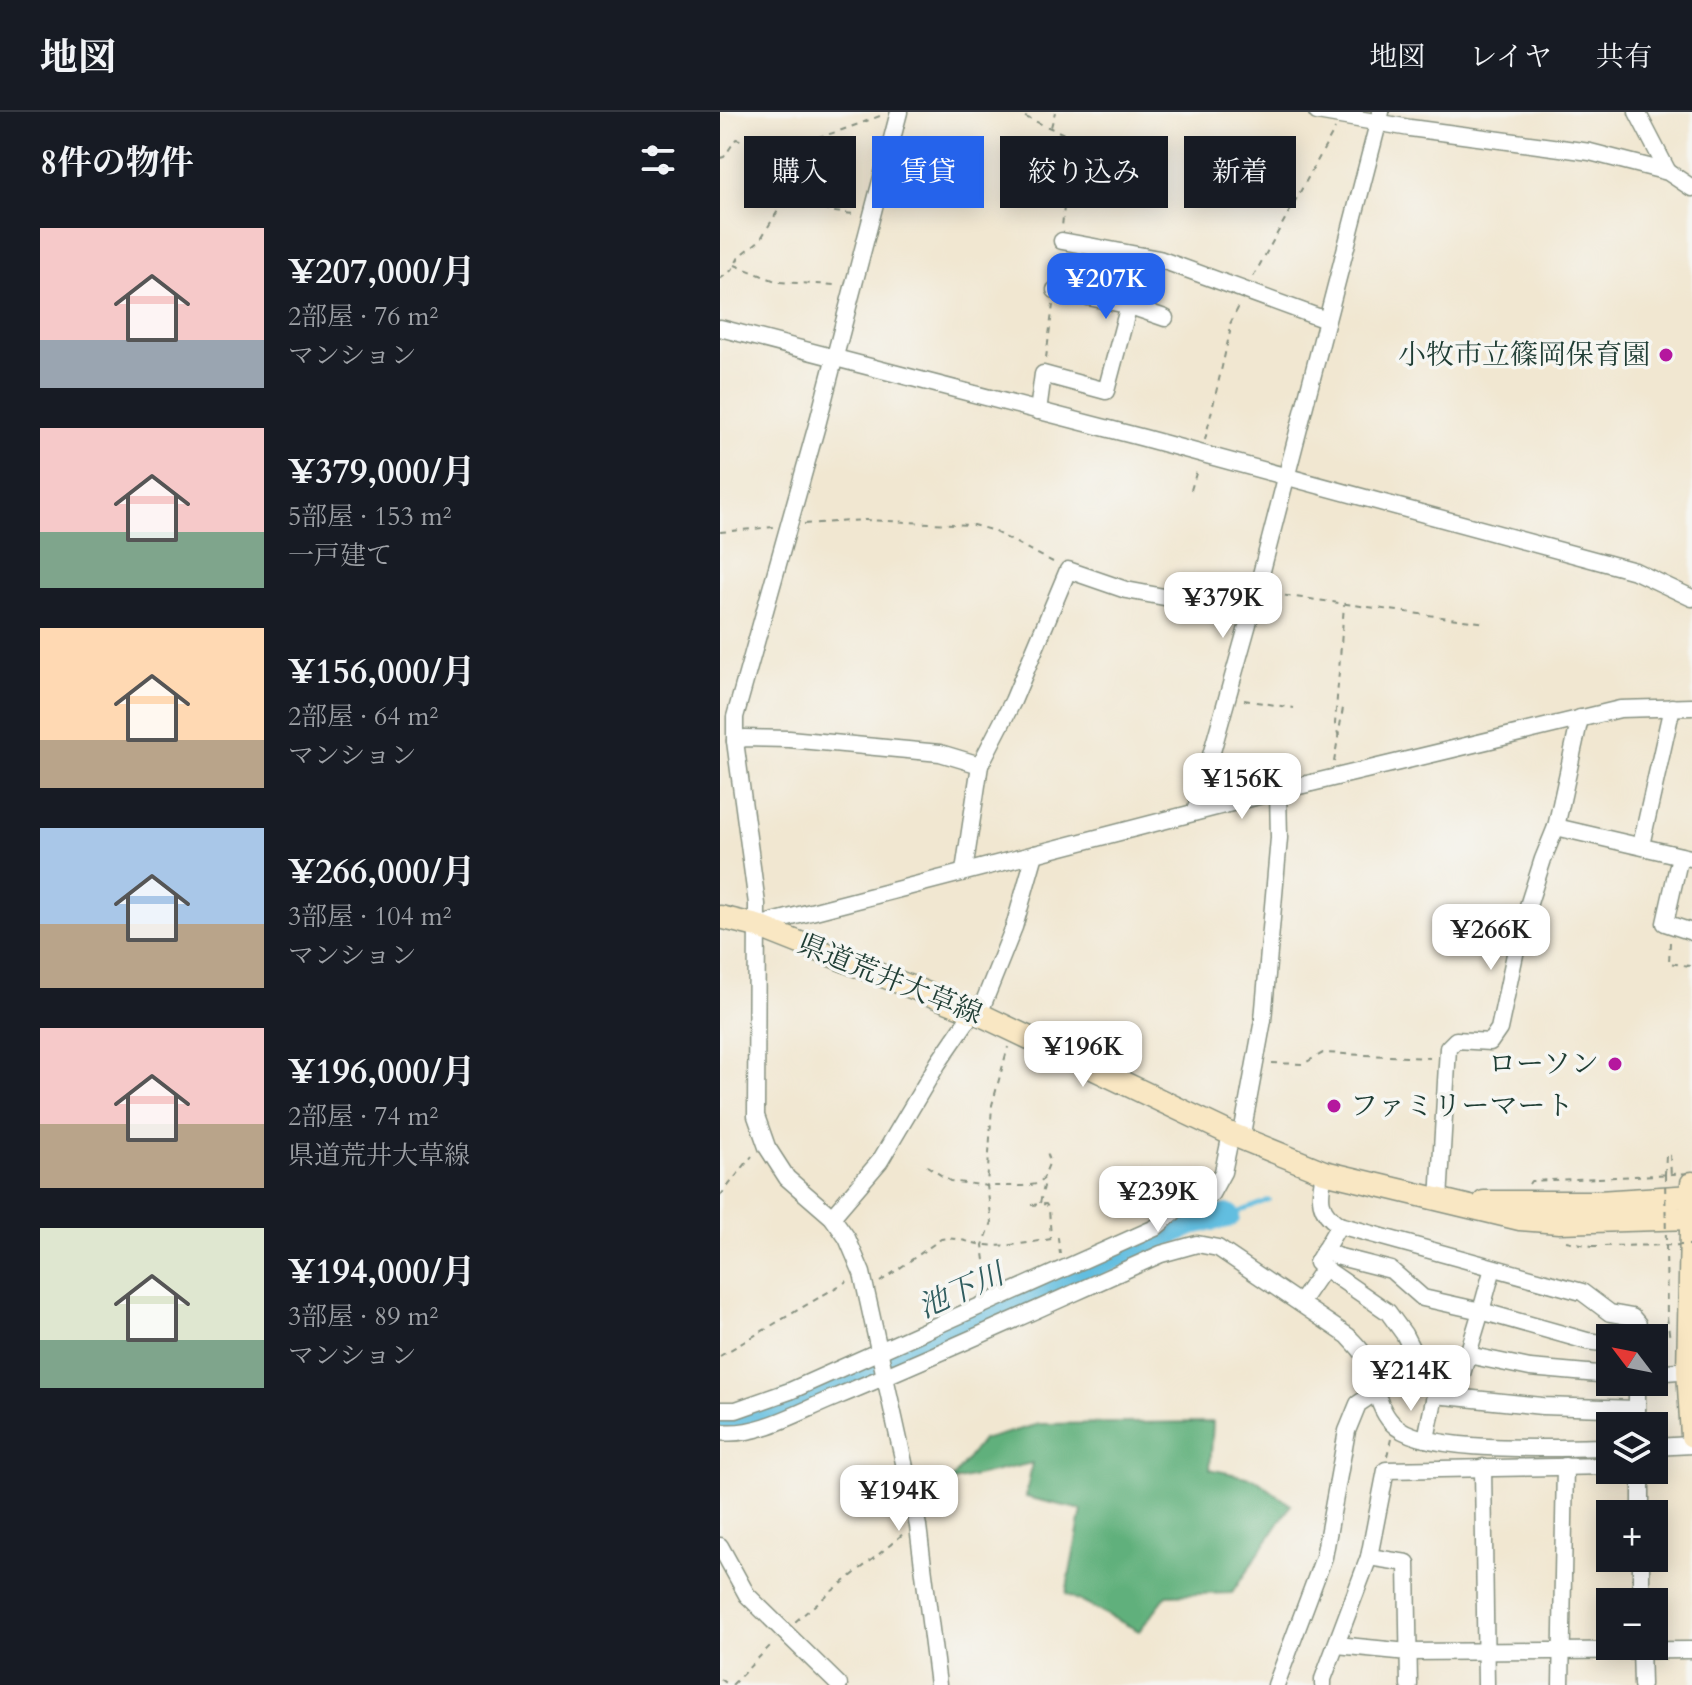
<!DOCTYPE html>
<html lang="ja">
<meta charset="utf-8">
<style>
:root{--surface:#171b24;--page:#242831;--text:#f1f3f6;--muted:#9ea1a6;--line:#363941;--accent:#2563eb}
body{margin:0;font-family:Cardo,"Noto Serif JP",serif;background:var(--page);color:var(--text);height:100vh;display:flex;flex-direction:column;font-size:30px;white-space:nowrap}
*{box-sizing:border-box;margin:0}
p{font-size:26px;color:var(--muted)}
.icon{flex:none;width:44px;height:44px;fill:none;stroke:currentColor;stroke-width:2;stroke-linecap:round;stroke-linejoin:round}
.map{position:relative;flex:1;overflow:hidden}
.sheet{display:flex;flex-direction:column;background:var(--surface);width:720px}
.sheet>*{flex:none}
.top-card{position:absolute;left:24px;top:24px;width:760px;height:72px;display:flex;gap:16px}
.needle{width:52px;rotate:302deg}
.tools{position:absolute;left:876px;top:1212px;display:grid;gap:16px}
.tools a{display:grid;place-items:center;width:72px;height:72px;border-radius:0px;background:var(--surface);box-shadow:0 4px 20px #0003;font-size:40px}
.price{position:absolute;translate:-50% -68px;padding:0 18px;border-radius:16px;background:#fff;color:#222;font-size:26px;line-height:52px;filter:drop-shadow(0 2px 4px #0008)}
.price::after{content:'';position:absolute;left:50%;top:48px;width:24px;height:18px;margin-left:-12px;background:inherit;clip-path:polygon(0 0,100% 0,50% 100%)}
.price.active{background:var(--accent);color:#fff}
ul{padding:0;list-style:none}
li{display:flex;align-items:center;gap:24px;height:200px;padding:0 40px}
li span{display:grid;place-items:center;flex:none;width:224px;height:160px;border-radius:0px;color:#555}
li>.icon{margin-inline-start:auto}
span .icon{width:96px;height:96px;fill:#fffc;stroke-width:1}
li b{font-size:34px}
h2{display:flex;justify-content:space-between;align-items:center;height:96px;padding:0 40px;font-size:34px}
.chip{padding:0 28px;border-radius:0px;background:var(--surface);box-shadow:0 4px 20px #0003;font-size:28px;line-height:72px}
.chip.active{background:var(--accent);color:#fff}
header{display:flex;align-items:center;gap:48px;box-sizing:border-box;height:112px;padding:0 40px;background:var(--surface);border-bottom:2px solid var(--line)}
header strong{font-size:38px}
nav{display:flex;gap:44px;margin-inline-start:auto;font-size:28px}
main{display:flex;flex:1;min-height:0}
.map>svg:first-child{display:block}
</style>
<header>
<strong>地図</strong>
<nav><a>地図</a><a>レイヤ</a><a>共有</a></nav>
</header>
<main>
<section class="sheet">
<h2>8件の物件<svg class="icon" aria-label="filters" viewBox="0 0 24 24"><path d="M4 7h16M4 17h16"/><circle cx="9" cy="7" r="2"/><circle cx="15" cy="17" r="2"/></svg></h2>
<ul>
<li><span style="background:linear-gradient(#f6c9c9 70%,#9aa5b1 0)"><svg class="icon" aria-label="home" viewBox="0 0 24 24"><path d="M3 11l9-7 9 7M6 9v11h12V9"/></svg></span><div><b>¥207,000/月</b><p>2部屋 · 76 m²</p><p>マンション</p></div></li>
<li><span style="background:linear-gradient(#f6c9c9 65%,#7fa58c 0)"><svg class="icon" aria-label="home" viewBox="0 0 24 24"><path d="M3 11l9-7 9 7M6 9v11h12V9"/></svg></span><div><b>¥379,000/月</b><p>5部屋 · 153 m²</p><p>一戸建て</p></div></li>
<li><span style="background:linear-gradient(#ffd9b3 70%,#b9a48a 0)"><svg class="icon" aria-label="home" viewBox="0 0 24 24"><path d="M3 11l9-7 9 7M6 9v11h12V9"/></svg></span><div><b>¥156,000/月</b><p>2部屋 · 64 m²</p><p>マンション</p></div></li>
<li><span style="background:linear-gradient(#a9c7e8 60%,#b9a48a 0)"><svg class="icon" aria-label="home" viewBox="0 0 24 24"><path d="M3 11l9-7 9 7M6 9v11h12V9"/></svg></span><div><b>¥266,000/月</b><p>3部屋 · 104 m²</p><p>マンション</p></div></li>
<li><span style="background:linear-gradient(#f6c9c9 60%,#b9a48a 0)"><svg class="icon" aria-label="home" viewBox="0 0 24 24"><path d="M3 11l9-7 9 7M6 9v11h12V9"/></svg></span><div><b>¥196,000/月</b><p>2部屋 · 74 m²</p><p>県道荒井大草線</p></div></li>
<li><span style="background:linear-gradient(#dfe7d0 70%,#7fa58c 0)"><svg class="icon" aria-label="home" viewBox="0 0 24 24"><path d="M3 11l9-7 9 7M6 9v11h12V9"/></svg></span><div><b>¥194,000/月</b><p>3部屋 · 89 m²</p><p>マンション</p></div></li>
</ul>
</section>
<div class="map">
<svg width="972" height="1573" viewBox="0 0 972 1573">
<rect width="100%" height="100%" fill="#f6f6f2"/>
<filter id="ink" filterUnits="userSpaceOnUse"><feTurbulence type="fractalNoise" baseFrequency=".0125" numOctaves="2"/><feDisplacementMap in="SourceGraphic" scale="16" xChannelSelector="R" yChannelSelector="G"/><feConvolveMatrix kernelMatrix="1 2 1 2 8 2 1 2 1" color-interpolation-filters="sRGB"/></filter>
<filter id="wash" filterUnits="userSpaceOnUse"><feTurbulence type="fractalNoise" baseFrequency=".006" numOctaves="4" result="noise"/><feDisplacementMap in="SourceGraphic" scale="32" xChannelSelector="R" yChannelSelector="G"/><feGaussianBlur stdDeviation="1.8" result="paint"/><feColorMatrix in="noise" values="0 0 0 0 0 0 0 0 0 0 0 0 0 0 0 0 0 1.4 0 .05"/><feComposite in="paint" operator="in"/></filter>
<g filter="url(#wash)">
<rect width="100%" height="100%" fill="#f1e7d1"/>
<path fill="#60b07c" stroke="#407658" stroke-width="2" d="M493 1310 490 1357 535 1367 571 1393 512 1481 447 1483 419 1519 346 1482 362 1398 306 1385 312 1351 230 1370 262 1328 319 1312Z"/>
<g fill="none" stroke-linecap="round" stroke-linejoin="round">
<path stroke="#62bee0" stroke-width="4" d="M508 1104 549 1088"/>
<path stroke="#62bee0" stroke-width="24" d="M0 1311 34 1306 476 1110 508 1104"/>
</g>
</g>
<g filter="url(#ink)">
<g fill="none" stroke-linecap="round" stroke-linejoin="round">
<g stroke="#889282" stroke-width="19">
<g id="street">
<path d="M179 0 97 313 15 605V629L37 792 36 1004 47 1035 67 1066 112 1105 127 1126 142 1161 198 1414 218 1573"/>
<path d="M597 0 690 16 870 40 948 60 972 76"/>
<path d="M917 0 948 60"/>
<path d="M342 129 439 147 606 208"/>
<path d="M335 178 407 193 445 206"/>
<path d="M0 216 424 326 915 459 972 486"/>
<path d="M318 299 323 262 386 279 422 144"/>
<path d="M15 629 25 626 69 627 220 641 260 653 244 759"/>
<path d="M260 653 293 589 348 458 406 478 531 501"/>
<path d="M475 700 531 501 661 0"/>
<path d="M836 715 970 746"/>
<path d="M921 733 952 595"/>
<path d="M960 744 945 811 972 820"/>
<path d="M37 814 558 679 900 597 972 595"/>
<path d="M259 902 294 815 315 742"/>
<path d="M521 1027 543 908 559 726 558 679"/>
<path d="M604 1060C600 1084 596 1097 619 1113L862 1180 890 1201 912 1205 918 1212 919 1226"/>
<path d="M719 1088 728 936 736 928 770 930 779 917 800 819 823 747 836 715 860 606"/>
<path d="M112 1105 160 1049 218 951 253 900"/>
<path d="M619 1113 597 1151 668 1200 684 1222 715 1283 822 1294 917 1297"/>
<path d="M604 1138 616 1144 671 1158 703 1186 761 1199 741 1265 725 1284"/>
<path d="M773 1156 761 1199 867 1229 890 1232"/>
<path d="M580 1191 604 1156"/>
<path d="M748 1243 810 1256 890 1263"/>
<path d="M934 1261 958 1259"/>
<path d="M917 1270V1314"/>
<path d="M0 1298H16L70 1279 435 1116 455 1099 491 1082 503 1060 511 1022"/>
<path d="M0 1320C39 1325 80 1299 116 1285 225 1240 333 1190 441 1142L477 1132 498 1136 628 1224C633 1230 640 1236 644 1243 655 1264 655 1293 672 1311 702 1344 844 1335 890 1335"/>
<path d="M706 1327 715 1283"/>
<path d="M934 1335 972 1333"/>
<path d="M763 1355 766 1573"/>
<path d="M921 1358V1402"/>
<path d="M0 1434 27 1483 119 1573"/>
<path d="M649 1445 687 1451 689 1573"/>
<path d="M921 1446V1490"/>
<path d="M617 1533 688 1540 972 1538"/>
<path d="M921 1534 922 1573"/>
<path d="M556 1573 604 1445 627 1319 638 1292 656 1280"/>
<path d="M603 1573V1567L649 1445 666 1358 890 1354"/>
<path d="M841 1573 845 1354"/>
</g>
</g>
<g stroke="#889282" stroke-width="25">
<g id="secondary">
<path d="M0 805 37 814 259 902 511 1022 604 1060 800 1107 839 1110 972 1106"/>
<path d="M972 1071 968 1259 972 1324"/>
<path d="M764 1090H879L972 1084"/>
</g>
</g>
<g stroke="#889282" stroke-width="2" stroke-dasharray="6 6" stroke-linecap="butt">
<path d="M294 0 351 25 342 115"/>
<path d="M331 15 335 0"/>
<path d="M0 46 4 45 16 27C72 39 109 23 160 4"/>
<path d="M72 79C89 98 111 100 135 102"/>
<path d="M15 153 58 170 116 173"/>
<path d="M338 163 340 145"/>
<path d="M533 165 615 17"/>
<path d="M0 167 12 158 19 145 40 128 86 53 78 33"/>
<path d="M326 246 333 193"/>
<path d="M485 328 510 220 508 216 520 192"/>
<path d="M471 378 477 358"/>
<path d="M84 412 145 408 253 413 271 418 333 450"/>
<path d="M0 420 54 415"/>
<path d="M553 482 766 511"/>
<path d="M524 588 574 596"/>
<path d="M619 625 615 612 624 493"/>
<path d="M614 650 623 596"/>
<path d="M950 830 949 851 970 854"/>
<path d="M552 951 583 952 603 941 710 946"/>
<path d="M207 1054 230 1069 267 1074H303L317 1072 323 1067 330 1049 327 1040"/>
<path d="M945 1062 946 1043 950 1042 951 1066"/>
<path d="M809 1072 811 1069 878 1066"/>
<path d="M0 1084 32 1044"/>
<path d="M320 1091 325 1070 323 1067"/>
<path d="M311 1093 326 1092 329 1097 331 1126"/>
<path d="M846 1129 872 1134"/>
<path d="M160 1170 221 1127C236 1124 251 1132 266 1133 290 1136 314 1129 338 1126L340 1142"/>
<path d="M268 1172 263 1133 272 1110 267 1074 272 993 288 935"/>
<path d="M947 1205 950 1228"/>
<path d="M0 1244 127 1169"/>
<path d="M667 1344 671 1327"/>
<path d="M75 1510C110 1479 149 1452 184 1421"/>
<path d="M0 1567 8 1573"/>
<path d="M12 1573 53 1531"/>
</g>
<use href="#street" stroke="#fff" stroke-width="16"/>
<use href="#secondary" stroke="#f9e7c3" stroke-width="22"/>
<g stroke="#889282" stroke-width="2" stroke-dasharray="6 6" stroke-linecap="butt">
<path d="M945 1062 947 1205"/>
<path d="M878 1066 972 1061"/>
<path d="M872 1134 972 1133"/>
</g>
</g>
</g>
<g fill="#b5179e" stroke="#f6f6f2" stroke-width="3">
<circle cx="946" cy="243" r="8"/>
<circle cx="895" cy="952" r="8"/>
<circle cx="614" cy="994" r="8"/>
</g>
<g text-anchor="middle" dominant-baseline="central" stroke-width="7" stroke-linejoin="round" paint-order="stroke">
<g font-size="28" fill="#1f3d34" stroke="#f6f6f2" text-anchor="end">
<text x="930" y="243">小牧市立篠岡保育園</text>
<text x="879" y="952">ローソン</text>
<text x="630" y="994" text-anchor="start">ファミリーマート</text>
</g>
<g font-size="28" fill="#1f3d34" stroke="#f6f6f2">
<text transform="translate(170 867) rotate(22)">県道荒井大草線</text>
</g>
<g font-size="30" font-style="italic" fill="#305d5f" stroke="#f6f6f2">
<text transform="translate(241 1179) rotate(-24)">池下川</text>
</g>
</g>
</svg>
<div class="tools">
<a><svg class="needle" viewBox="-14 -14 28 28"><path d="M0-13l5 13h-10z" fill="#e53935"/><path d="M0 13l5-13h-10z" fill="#9ea1a6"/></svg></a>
<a><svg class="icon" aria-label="layers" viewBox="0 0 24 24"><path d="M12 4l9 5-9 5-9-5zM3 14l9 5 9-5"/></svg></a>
<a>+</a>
<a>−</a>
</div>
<b class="price active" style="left:386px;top:209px">¥207K</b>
<b class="price" style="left:503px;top:528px">¥379K</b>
<b class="price" style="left:522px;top:709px">¥156K</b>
<b class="price" style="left:771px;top:860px">¥266K</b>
<b class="price" style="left:363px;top:977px">¥196K</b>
<b class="price" style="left:438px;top:1122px">¥239K</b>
<b class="price" style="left:691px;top:1301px">¥214K</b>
<b class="price" style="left:179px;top:1421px">¥194K</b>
<div class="top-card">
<a class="chip">購入</a>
<a class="chip active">賃貸</a>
<a class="chip">絞り込み</a>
<a class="chip">新着</a>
</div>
</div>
</main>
